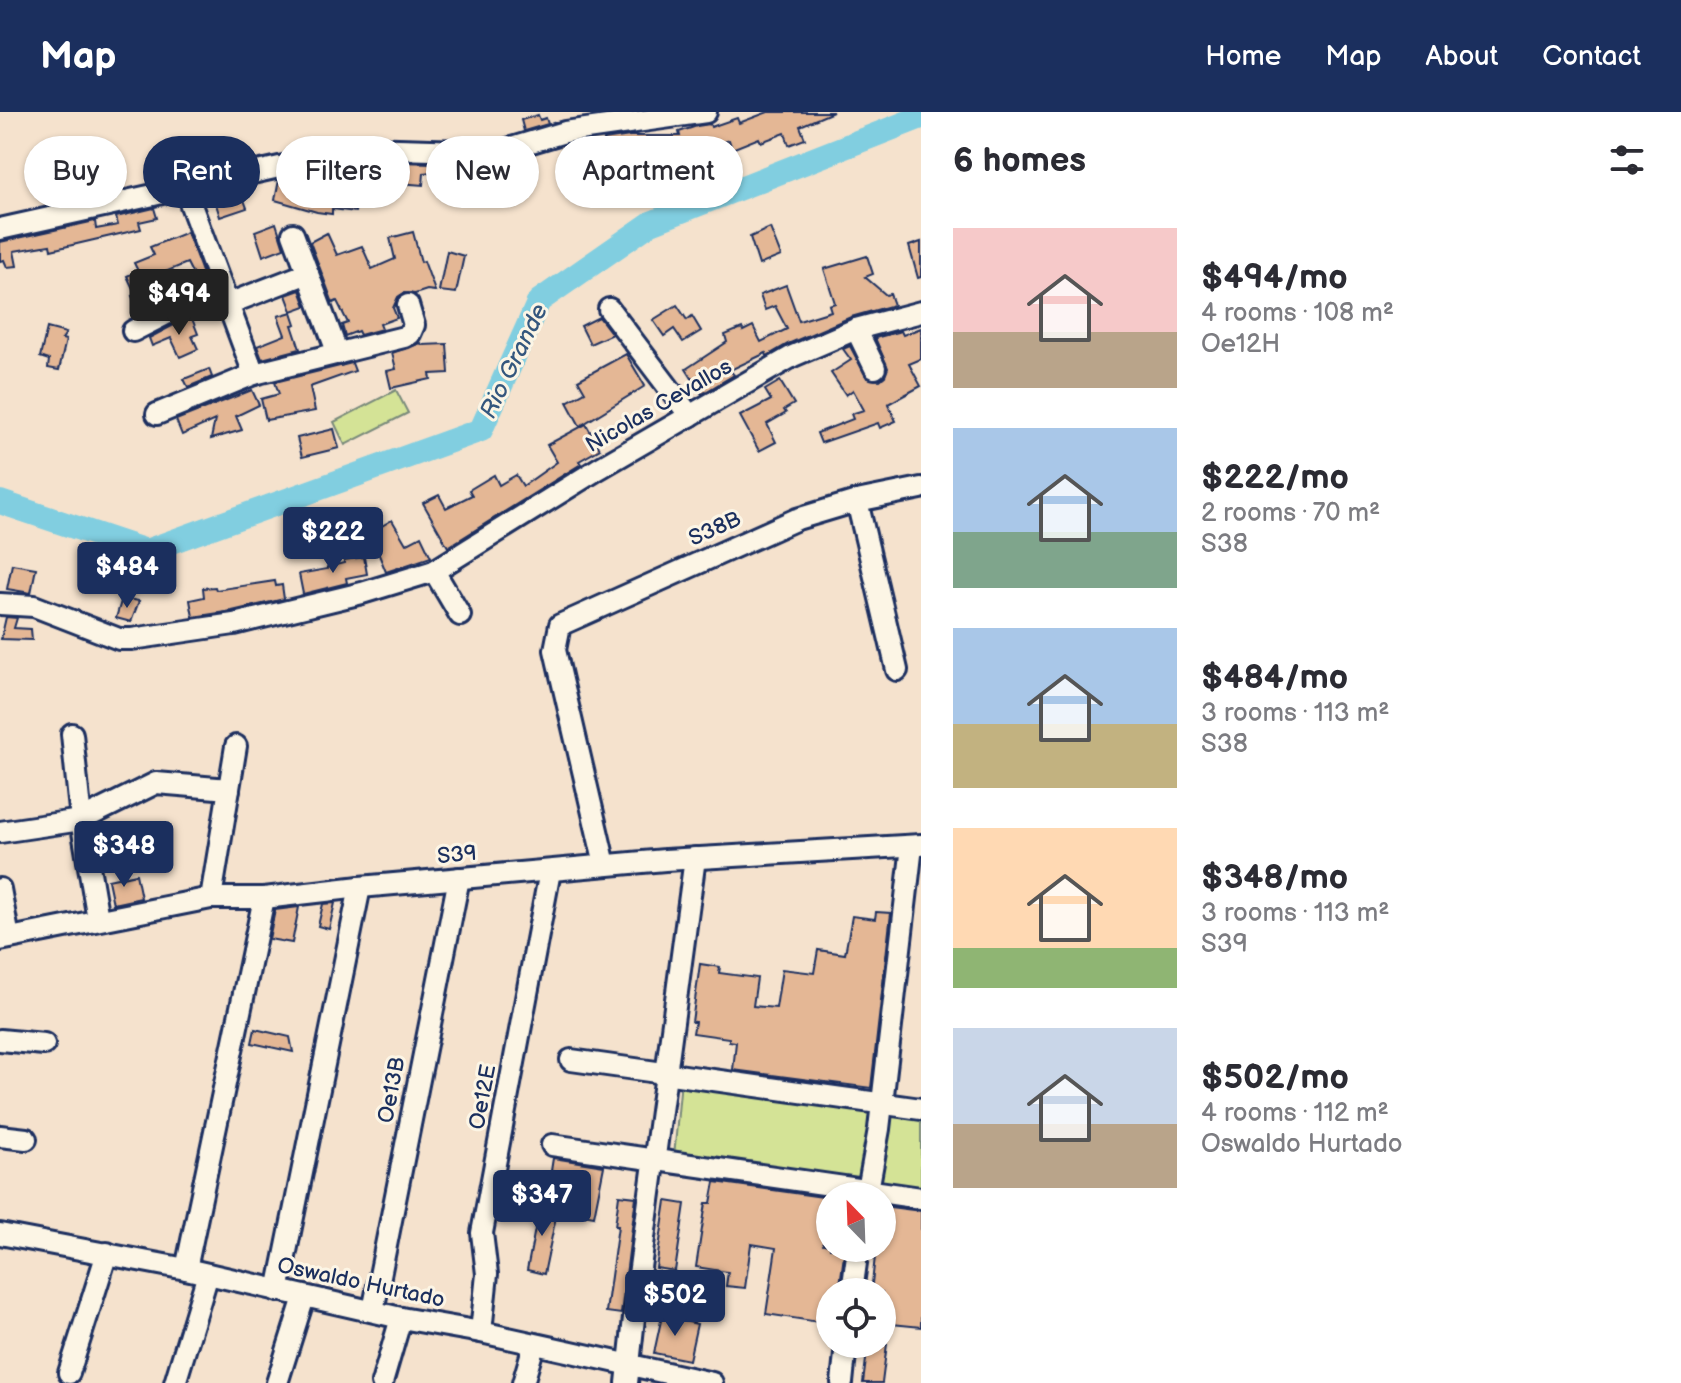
<!DOCTYPE html>
<meta charset="utf-8">
<style>
:root{--surface:#fff;--page:#f7f7f7;--text:#2b2b33;--muted:#7c7c81;--accent:#1b2f5e}
body{margin:0;font-family:"Balsamiq Sans",sans-serif;background:var(--page);color:var(--text);height:100vh;display:flex;flex-direction:column;font-size:30px;white-space:nowrap}
*{box-sizing:border-box;margin:0}
p{font-size:26px;color:var(--muted)}
.icon{flex:none;width:44px;height:44px;fill:none;stroke:currentColor;stroke-width:2;stroke-linecap:round;stroke-linejoin:round}
.map{position:relative;flex:1;overflow:hidden}
.details{display:flex;flex-direction:column;background:var(--surface);width:760px}
.details>*{flex:none}
.banner{position:absolute;left:24px;top:24px;width:760px;height:72px;display:flex;gap:16px}
.needle{width:52px;rotate:337deg}
.tools{position:absolute;left:816px;top:1070px;display:grid;gap:16px}
.tools a{display:grid;place-items:center;width:80px;height:80px;border-radius:50%;background:var(--surface);box-shadow:0 2px 6px #0004;font-size:40px}
.price{position:absolute;translate:-50% -68px;padding:0 18px;border-radius:8px;background:var(--accent);color:#fff;font-size:26px;line-height:52px;filter:drop-shadow(0 2px 4px #0008)}
.price::after{content:'';position:absolute;left:50%;top:48px;width:24px;height:18px;margin-left:-12px;background:inherit;clip-path:polygon(0 0,100% 0,50% 100%)}
.price.on{background:#222;color:#fff}
ul{padding:0;list-style:none}
li{display:flex;align-items:center;gap:24px;height:200px;padding:0 32px}
li span{display:grid;place-items:center;flex:none;width:224px;height:160px;border-radius:0px;color:#555}
li>.icon{margin-inline-start:auto}
span .icon{width:96px;height:96px;fill:#fffc;stroke-width:1}
li b{font-size:34px}
h2{display:flex;justify-content:space-between;align-items:center;height:96px;padding:0 32px;font-size:34px}
.pill{padding:0 28px;border-radius:36px;background:var(--surface);box-shadow:0 2px 6px #0004;font-size:28px;line-height:72px}
.pill.on{background:var(--accent);color:#fff}
header{display:flex;align-items:center;gap:48px;box-sizing:border-box;height:112px;padding:0 40px;background:var(--accent);color:#fff}
header strong{font-size:38px}
nav{display:flex;gap:44px;margin-inline-start:auto;font-size:28px}
main{display:flex;flex:1;min-height:0}
.map>svg:first-child{display:block}
</style>
<header>
<strong>Map</strong>
<nav><a>Home</a><a>Map</a><a>About</a><a>Contact</a></nav>
</header>
<main>
<div class="map">
<svg width="921" height="1271" viewBox="0 0 921 1271">
<rect width="100%" height="100%" fill="#f5e2cd"/>
<filter id="ink" filterUnits="userSpaceOnUse"><feTurbulence type="fractalNoise" baseFrequency=".0125" numOctaves="2"/><feDisplacementMap in="SourceGraphic" scale="16" xChannelSelector="R" yChannelSelector="G"/><feConvolveMatrix kernelMatrix="1 2 1 2 8 2 1 2 1" color-interpolation-filters="sRGB"/></filter>
<g filter="url(#ink)">
<g fill="#d4e396" stroke="#78897a" stroke-width="2">
<path d="M396 278 408 301 345 333 334 310Z"/>
<path d="M681 968 876 998 862 1073 674 1045Z"/>
<path d="M887 999 921 1003V1080L875 1074Z"/>
</g>
<g fill="none" stroke-linecap="round" stroke-linejoin="round">
<path stroke="#81cee0" stroke-width="24" d="M0 390 146 439 481 318 539 189 651 111 921 5"/>
</g>
<g fill="#e4b795" stroke="#1b2f5e" stroke-width="2" fill-rule="evenodd">
<path d="M768 0H833L800 14 805 27 789 33 785 21 761 30 759 26 732 37 729 28 713 33 712 29 686 39 685 35 632 37V42L619 43 617 34 606 37 604 28 630 24H680L679 20 697 14 710 12 711 15 737 6 739 11Z"/>
<path d="M538 3 540 8 546 6 548 12 524 19 521 8Z"/>
<path d="M401 50 432 51V60L424 61 423 73 399 71Z"/>
<path d="M356 52 353 85 357 86 355 100 332 97V102L317 100 275 88 279 68 299 71 302 63 317 67 316 73 336 75 338 55Z"/>
<path d="M463 53 464 65 448 67 447 55Z"/>
<path d="M240 77 247 96 220 105 216 92 224 89 222 84Z"/>
<path d="M154 96 157 106 139 110 141 117 51 138 50 133 14 139 17 154 7 155 4 148 0 149V130L95 109 96 117 118 113 116 105Z"/>
<path d="M276 111 284 136 263 144 255 119Z"/>
<path d="M770 116 781 144 759 153 750 125Z"/>
<path d="M187 120 205 168 139 201 132 184 136 183 127 164 138 159 134 151 154 143 150 135ZM187 151 197 171 174 182 165 160Z"/>
<path d="M413 120 421 150 424 149 435 179 427 178 415 182 404 181 398 185 393 196 397 206 380 212 382 217 360 223 358 219 345 224 342 213 348 211 337 189 333 191 310 130 327 121 337 143 362 134 372 157 395 147 390 126Z"/>
<path d="M921 130V165L918 166 909 134Z"/>
<path d="M447 139 464 144 456 181 439 179Z"/>
<path d="M867 144 873 162 865 165 886 183 890 182 894 193 851 205 788 232 767 244 766 241 730 258 734 263 702 282 686 257 727 230 725 223 742 216 743 219 753 214 761 230 787 217 775 194 765 198 760 183 786 173 799 209 831 199 829 193 835 191 824 157Z"/>
<path d="M300 178 306 194 292 199 286 183Z"/>
<path d="M677 193 687 208 692 204 701 219 683 230 674 217 664 224 653 208Z"/>
<path d="M292 200 296 212 292 213 300 237 262 247 257 234 285 223 278 204Z"/>
<path d="M191 204 198 222 192 224 198 237 180 245 171 226 152 234 149 226Z"/>
<path d="M599 205 612 222 590 232 581 214Z"/>
<path d="M47 216 66 221 62 227 66 228 59 258 48 256 49 248 40 245Z"/>
<path d="M921 216V247L909 252 921 274 888 292 896 309 880 316 878 311 821 331 817 321 853 307 851 302 864 298 853 278 846 283 831 261 851 248 843 237 850 234 867 266 880 268 885 264 888 256 875 226 901 219 903 223Z"/>
<path d="M421 231 422 233 447 232 449 261 430 262 431 267 391 276 387 259 396 257 392 241Z"/>
<path d="M626 242 645 274 580 314 567 290 585 280 578 268Z"/>
<path d="M352 251 355 259 310 275 315 299 266 308 261 287 279 282 275 270Z"/>
<path d="M209 257 212 265 188 275 184 267Z"/>
<path d="M780 269 794 292 784 298 786 301 767 312 776 330 759 339 740 304 771 288 765 278Z"/>
<path d="M252 278 259 293 236 304 242 318 211 327 215 308 182 323 176 308Z"/>
<path d="M586 312 600 337 579 349 581 352 448 435 423 391 439 383 446 396 472 383 469 378 494 363 499 373 516 363 523 374 557 350 547 333Z"/>
<path d="M334 317 339 336 302 345 297 326Z"/>
<path d="M392 408 406 432 421 424 431 445 386 460 370 421Z"/>
<path d="M364 445 367 462 346 466 347 471 303 482 299 462 327 457V455L344 451V448Z"/>
<path d="M12 452 36 456 31 481 7 477Z"/>
<path d="M275 469 276 474 282 473 284 487 232 499 193 505 190 488 204 485 203 476 215 475 216 478Z"/>
<path d="M122 486 139 489 131 510 116 506Z"/>
<path d="M6 505 17 506 14 516 31 517 32 528 1 527Z"/>
<path d="M136 762 141 786 113 792 108 768Z"/>
<path d="M335 791 329 817 318 814 323 792Z"/>
<path d="M299 795 292 831 269 827 275 798Z"/>
<path d="M876 800 891 801 871 976 733 958 736 930 729 929V926L693 921 695 910H692L700 852 720 855 719 861 757 866 753 894 776 896 782 857 814 861 818 838 845 842 852 804 875 807Z"/>
<path d="M255 917 290 925 293 940 252 931Z"/>
<path d="M553 1046 604 1054 594 1104 578 1101 585 1066 551 1059Z"/>
<path d="M715 1070 830 1086 823 1132 830 1133V1136H845L839 1180H830V1220L818 1219 819 1210 766 1202 776 1136 751 1132 745 1176 726 1174 728 1160 696 1155 706 1091H711Z"/>
<path d="M619 1083 636 1085 621 1202 606 1200 618 1114H615Z"/>
<path d="M666 1089 685 1092 675 1159 656 1156Z"/>
<path d="M540 1091 558 1095 544 1162 527 1158Z"/>
<path d="M882 1094 921 1099V1215L882 1211V1180H871L876 1136H882Z"/>
<path d="M662 1204 697 1212 689 1248 654 1241Z"/>
<path d="M868 1232H887L882 1271H863Z"/>
</g>
<g fill="none" stroke-linecap="round" stroke-linejoin="round">
<g stroke="#1b2f5e" stroke-width="26">
<g id="minor">
<path d="M185 77 254 262"/>
<path d="M0 117 365 36 498 40 565 20 706 0"/>
<path d="M293 122 338 242"/>
<path d="M228 192 308 161"/>
<path d="M609 197 690 304"/>
<path d="M856 217 875 256"/>
<path d="M133 219 221 174"/>
<path d="M157 302 254 262 404 225 410 222 414 213 408 193"/>
<path d="M857 389 897 558"/>
<path d="M434 459 460 503"/>
<path d="M0 492 34 494 119 527H132L234 512 362 481 434 459 598 357 793 244 856 217 921 200"/>
<path d="M72 622 81 708 98 807"/>
<path d="M0 720 81 708 156 671 229 677"/>
<path d="M605 753 555 538 560 513 797 407 857 389 921 376"/>
<path d="M0 777 9 826"/>
<path d="M211 786 236 634"/>
<path d="M0 828 211 786H264L360 775 665 748 921 733"/>
<path d="M0 928 44 932"/>
<path d="M571 948 921 997"/>
<path d="M0 1024 26 1027"/>
<path d="M552 1033 921 1086"/>
<path d="M867 1084 879 1017 912 734"/>
<path d="M0 1122 186 1157 401 1206 481 1220 712 1271"/>
<path d="M186 1157 264 786"/>
<path d="M278 1179 360 775"/>
<path d="M852 1180 858 1136"/>
<path d="M373 1199 459 766"/>
<path d="M481 1220 487 1162 482 1121 550 759"/>
<path d="M69 1261 107 1141"/>
<path d="M175 1271 208 1162"/>
<path d="M277 1271 304 1185"/>
<path d="M382 1271 401 1206"/>
<path d="M523 1271 534 1233"/>
<path d="M627 1271 637 1178 695 746"/>
<path d="M842 1271 846 1232"/>
</g>
</g>
<use href="#minor" stroke="#fcf5e5" stroke-width="20"/>
</g>
</g>
<g text-anchor="middle" dominant-baseline="central" stroke-width="6" stroke-linejoin="round" paint-order="stroke">
<g font-size="22" fill="#1b2f5e" stroke="#fcf5e5">
<text transform="translate(659 294) rotate(-30)">Nicolas Cevallos</text>
<text transform="translate(715 417) rotate(-24)">S38B</text>
<text transform="translate(457 743) rotate(-5)">S39</text>
<text transform="translate(392 978) rotate(-79)">Oe13B</text>
<text transform="translate(483 985) rotate(-79)">Oe12E</text>
<text transform="translate(361 1171) rotate(12)">Oswaldo Hurtado</text>
</g>
<g font-size="24" font-style="italic" fill="#34577e" stroke="#fcf5e5">
<text transform="translate(514 249) rotate(-64)">Rio Grande</text>
</g>
</g>
</svg>
<div class="tools">
<a><svg class="needle" viewBox="-14 -14 28 28"><path d="M0-13l5 13h-10z" fill="#e53935"/><path d="M0 13l5-13h-10z" fill="#7c7c81"/></svg></a>
<a><svg class="icon" aria-label="locate" viewBox="0 0 24 24"><circle cx="12" cy="12" r="6"/><path d="M12 2v4M12 18v4M2 12h4M18 12h4"/></svg></a>
</div>
<b class="price on" style="left:179px;top:225px">$494</b>
<b class="price" style="left:333px;top:463px">$222</b>
<b class="price" style="left:127px;top:498px">$484</b>
<b class="price" style="left:124px;top:777px">$348</b>
<b class="price" style="left:542px;top:1126px">$347</b>
<b class="price" style="left:675px;top:1226px">$502</b>
<div class="banner">
<a class="pill">Buy</a>
<a class="pill on">Rent</a>
<a class="pill">Filters</a>
<a class="pill">New</a>
<a class="pill">Apartment</a>
</div>
</div>
<section class="details">
<h2>6 homes<svg class="icon" aria-label="filters" viewBox="0 0 24 24"><path d="M4 7h16M4 17h16"/><circle cx="9" cy="7" r="2"/><circle cx="15" cy="17" r="2"/></svg></h2>
<ul>
<li><span style="background:linear-gradient(#f6c9c9 65%,#b9a48a 0)"><svg class="icon" aria-label="home" viewBox="0 0 24 24"><path d="M3 11l9-7 9 7M6 9v11h12V9"/></svg></span><div><b>$494/mo</b><p>4 rooms · 108 m²</p><p>Oe12H</p></div></li>
<li><span style="background:linear-gradient(#a9c7e8 65%,#7fa58c 0)"><svg class="icon" aria-label="home" viewBox="0 0 24 24"><path d="M3 11l9-7 9 7M6 9v11h12V9"/></svg></span><div><b>$222/mo</b><p>2 rooms · 70 m²</p><p>S38</p></div></li>
<li><span style="background:linear-gradient(#a9c7e8 60%,#c2b280 0)"><svg class="icon" aria-label="home" viewBox="0 0 24 24"><path d="M3 11l9-7 9 7M6 9v11h12V9"/></svg></span><div><b>$484/mo</b><p>3 rooms · 113 m²</p><p>S38</p></div></li>
<li><span style="background:linear-gradient(#ffd9b3 75%,#8fb573 0)"><svg class="icon" aria-label="home" viewBox="0 0 24 24"><path d="M3 11l9-7 9 7M6 9v11h12V9"/></svg></span><div><b>$348/mo</b><p>3 rooms · 113 m²</p><p>S39</p></div></li>
<li><span style="background:linear-gradient(#c9d6e8 60%,#b9a48a 0)"><svg class="icon" aria-label="home" viewBox="0 0 24 24"><path d="M3 11l9-7 9 7M6 9v11h12V9"/></svg></span><div><b>$502/mo</b><p>4 rooms · 112 m²</p><p>Oswaldo Hurtado</p></div></li>
</ul>
</section>
</main>
